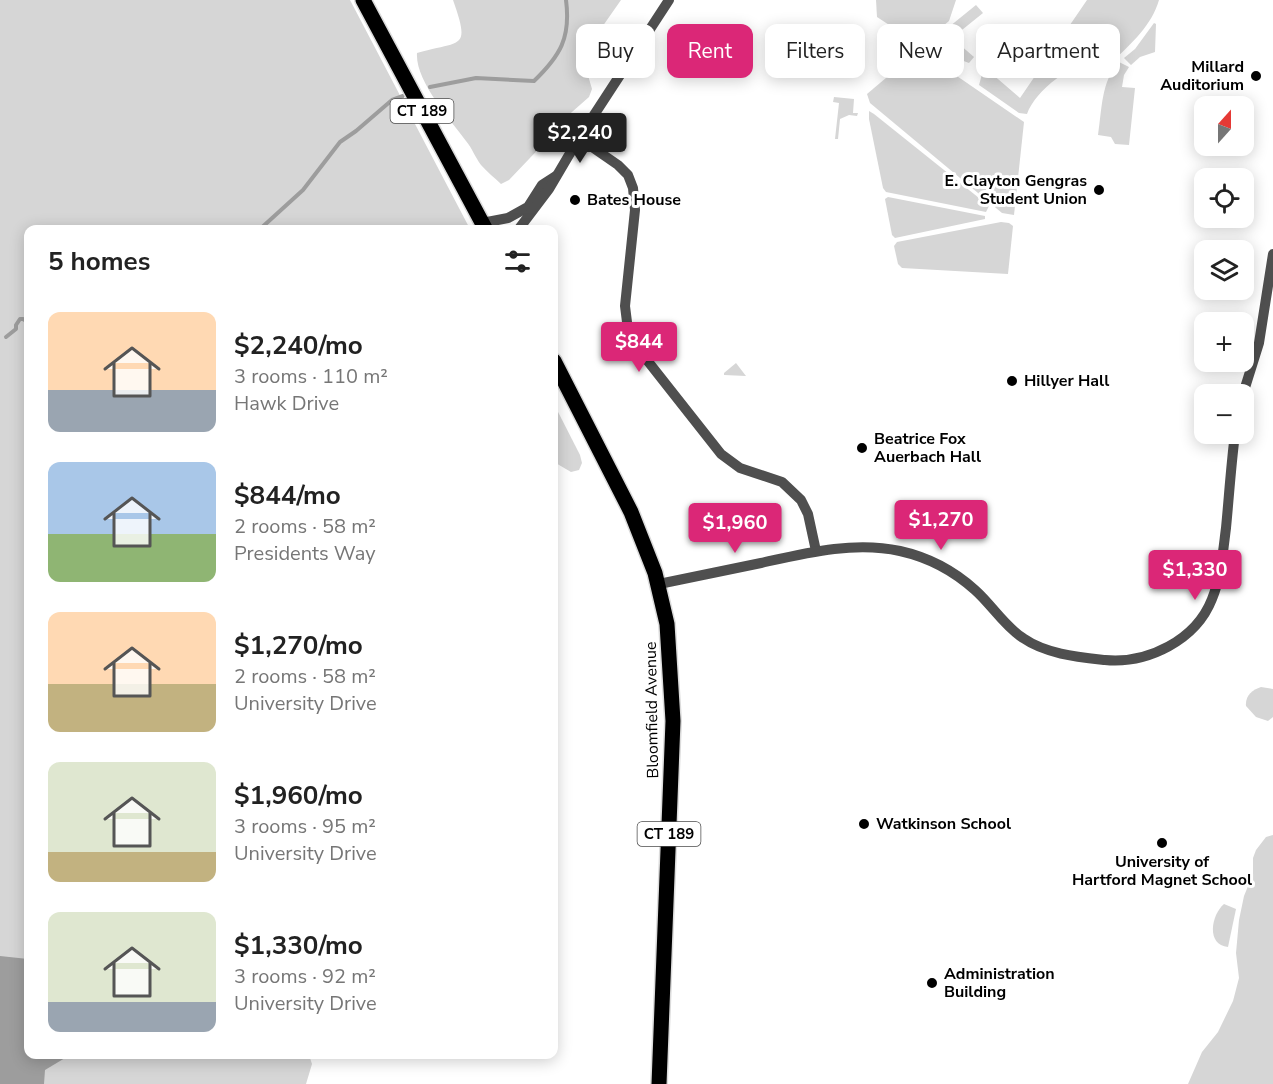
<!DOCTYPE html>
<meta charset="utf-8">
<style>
:root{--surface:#fff;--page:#f2f2f2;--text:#222;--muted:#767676;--accent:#db2777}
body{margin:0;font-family:"Nunito Sans",sans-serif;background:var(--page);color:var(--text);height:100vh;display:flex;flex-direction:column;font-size:22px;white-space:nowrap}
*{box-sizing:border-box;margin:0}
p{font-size:20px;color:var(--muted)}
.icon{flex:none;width:33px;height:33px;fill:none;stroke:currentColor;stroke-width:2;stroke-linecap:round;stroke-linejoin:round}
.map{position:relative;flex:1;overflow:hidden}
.drawer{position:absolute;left:24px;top:225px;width:534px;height:834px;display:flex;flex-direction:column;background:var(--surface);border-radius:12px;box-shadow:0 3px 15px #0003}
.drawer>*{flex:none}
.guide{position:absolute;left:576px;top:24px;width:570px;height:54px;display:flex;gap:12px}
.needle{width:39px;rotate:21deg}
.buttons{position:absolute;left:1194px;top:96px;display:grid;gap:12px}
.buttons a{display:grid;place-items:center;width:60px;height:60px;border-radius:12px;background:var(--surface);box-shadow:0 3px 15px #0003;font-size:30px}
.price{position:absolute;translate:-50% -51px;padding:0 14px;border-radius:6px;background:var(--accent);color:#fff;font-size:20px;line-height:39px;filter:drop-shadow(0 2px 3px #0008)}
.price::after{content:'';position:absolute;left:50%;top:36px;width:18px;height:14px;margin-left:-9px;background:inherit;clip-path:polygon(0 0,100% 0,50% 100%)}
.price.on{background:#222;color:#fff}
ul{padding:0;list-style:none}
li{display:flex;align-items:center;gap:18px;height:150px;padding:0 24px}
li span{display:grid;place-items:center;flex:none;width:168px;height:120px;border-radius:12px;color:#555}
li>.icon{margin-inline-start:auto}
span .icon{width:72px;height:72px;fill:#fffc;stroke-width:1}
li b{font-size:26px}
h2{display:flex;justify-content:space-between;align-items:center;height:72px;padding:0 24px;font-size:26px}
.pill{padding:0 21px;border-radius:12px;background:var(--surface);box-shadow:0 3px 15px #0003;font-size:21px;line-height:54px}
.pill.on{background:var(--accent);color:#fff}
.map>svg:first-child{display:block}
</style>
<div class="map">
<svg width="1273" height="1084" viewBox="0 0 1273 1084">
<rect width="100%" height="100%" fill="#fff"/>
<g fill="#d6d6d6">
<path d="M0 0H350L470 229 28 230V1054L309 1055 312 1064 306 1084H0Z"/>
<path d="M453 0H621L600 30 585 57V65L592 89 589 97 564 119 549 138 509 180 501 184C495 178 487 172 481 165 475 157 472 148 466 141 450 119 415 81 417 53 461 40 471 51 453 0Z"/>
<path d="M876 0H956L949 21 920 45 877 17Z"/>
<path d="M1087 0H1159C1152 25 1131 44 1113 61L1098 56C1073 64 1036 89 1027 114L1019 113 979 85 984 67 1020 98Z"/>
<path d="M976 5 983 13 952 38 974 57 969 63 937 51 933 55 923 48Z"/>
<path d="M1154 23 1156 24 1155 52 1140 57 1131 65 1124 58 1135 49Z"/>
<path d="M919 50 1024 122 1014 215 1002 213 870 103 867 94Z"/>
<path d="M1119 62 1129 67 1124 75 1122 87 1135 88 1129 145 1115 144 1111 137 1098 135C1102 110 1101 81 1119 62Z"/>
<path d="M834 97 854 99 853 113H858L857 116 849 115 840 119 838 139H835L839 103 833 102Z"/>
<path d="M869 111 874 114 989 206 986 212 886 192 883 188 869 119Z"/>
<path d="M888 197 985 216V219L895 238 892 235 885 199Z"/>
<path d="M1001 222 1009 223 1013 226 1008 274 902 268 898 264 894 246 897 242Z"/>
<path d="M736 363 746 376 724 375V373Z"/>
<path d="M554 404 580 455 582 463 579 470 571 472 554 462Z"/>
<path d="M1261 687 1273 689V717L1268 721 1256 717 1246 706C1245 696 1252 690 1261 687Z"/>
<path d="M1273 835V1084H1188L1202 1052 1218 1032 1233 1001 1239 978 1236 953 1239 920 1244 896 1253 874V858L1256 850 1266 837Z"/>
<path d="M1224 904 1236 909 1228 947C1206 945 1211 915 1224 904Z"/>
</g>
<path fill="#9d9d9d" d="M0 956 28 959V1054L70 1055 45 1070 44 1084H0Z"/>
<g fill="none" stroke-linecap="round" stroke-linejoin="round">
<g stroke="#9d9d9d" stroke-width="4">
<path d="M430 87 476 78 534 81C560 56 571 38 566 0"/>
<path d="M259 230 303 190 340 142 356 131 392 100 403 96"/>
<path d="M6 337 16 329V325L20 319H23L28 322"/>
</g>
<g stroke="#dbdbdb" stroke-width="18">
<g id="primary">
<path d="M363 0 486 230"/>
<path d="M554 361 631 512 655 573 667 624 673 721 659 1084"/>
</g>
</g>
<g stroke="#4f4f4f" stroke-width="10">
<path d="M579 138 618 165 628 175 633 188 635 210 625 306 628 330 639 350 721 454 740 468 782 482 801 500 808 514 816 551"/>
<path d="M482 223 508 218 528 207 542 185 556 176"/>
<path d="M518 230 549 189 579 138 669 0"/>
<path d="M1243 394 1259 343 1273 254"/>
<path d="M659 584C693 577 727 570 761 563 806 553 854 541 900 551 927 557 954 571 975 590 992 605 1004 626 1023 638 1046 654 1078 657 1105 660 1148 664 1196 640 1212 599 1221 577 1223 551 1226 528 1229 497 1231 465 1235 434"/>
</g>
<use href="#primary" stroke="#000" stroke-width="15"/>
</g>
<g fill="#000" stroke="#fff" stroke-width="2">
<circle cx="1256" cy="76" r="6"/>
<circle cx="1099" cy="190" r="6"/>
<circle cx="575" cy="200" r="6"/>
<circle cx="1012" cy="381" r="6"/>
<circle cx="862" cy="448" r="6"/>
<circle cx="864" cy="824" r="6"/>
<circle cx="1162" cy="843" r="6"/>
<circle cx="932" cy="983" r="6"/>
</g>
<g text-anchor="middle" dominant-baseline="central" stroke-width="6" stroke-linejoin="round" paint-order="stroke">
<g fill="#fff" stroke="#4c4c4c" stroke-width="1.5">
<rect x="390.5" y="99" width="63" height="24" rx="4.5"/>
<rect x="637.5" y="822" width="63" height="24" rx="4.5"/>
</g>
<g font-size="15" font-weight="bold" fill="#000">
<text x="422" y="111">CT 189</text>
<text x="669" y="834">CT 189</text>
</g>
<g font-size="16" font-weight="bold" fill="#000" stroke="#fff" text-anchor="start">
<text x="1244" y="67" text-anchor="end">Millard<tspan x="1244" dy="18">Auditorium</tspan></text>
<text x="1087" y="181" text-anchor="end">E. Clayton Gengras<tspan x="1087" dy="18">Student Union</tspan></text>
<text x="587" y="200">Bates House</text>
<text x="1024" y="381">Hillyer Hall</text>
<text x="874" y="439">Beatrice Fox<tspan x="874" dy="18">Auerbach Hall</tspan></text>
<text x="876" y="824">Watkinson School</text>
<text x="1162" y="862" text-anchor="middle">University of<tspan x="1162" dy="18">Hartford Magnet School</tspan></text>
<text x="944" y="974">Administration<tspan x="944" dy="18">Building</tspan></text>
</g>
<g font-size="16" fill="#000" stroke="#fff">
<text transform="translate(652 710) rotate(-91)">Bloomfield Avenue</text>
</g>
</g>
</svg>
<div class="buttons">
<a><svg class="needle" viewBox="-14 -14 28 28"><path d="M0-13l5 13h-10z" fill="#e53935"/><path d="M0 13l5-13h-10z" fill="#767676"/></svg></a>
<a><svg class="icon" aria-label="locate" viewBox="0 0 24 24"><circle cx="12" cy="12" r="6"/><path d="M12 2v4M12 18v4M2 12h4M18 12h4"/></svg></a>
<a><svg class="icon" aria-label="layers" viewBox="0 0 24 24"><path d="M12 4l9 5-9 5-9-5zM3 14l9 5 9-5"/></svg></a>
<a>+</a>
<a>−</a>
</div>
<b class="price on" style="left:580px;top:164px">$2,240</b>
<b class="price" style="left:639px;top:373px">$844</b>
<b class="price" style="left:941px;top:551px">$1,270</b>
<b class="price" style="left:735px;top:554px">$1,960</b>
<b class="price" style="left:1195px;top:601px">$1,330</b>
<div class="guide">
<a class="pill">Buy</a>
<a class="pill on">Rent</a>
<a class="pill">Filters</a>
<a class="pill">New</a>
<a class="pill">Apartment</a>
</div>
<section class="drawer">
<h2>5 homes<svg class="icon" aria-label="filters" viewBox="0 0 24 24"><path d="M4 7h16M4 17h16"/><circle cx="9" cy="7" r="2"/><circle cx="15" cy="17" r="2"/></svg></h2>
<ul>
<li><span style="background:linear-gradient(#ffd9b3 65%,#9aa5b1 0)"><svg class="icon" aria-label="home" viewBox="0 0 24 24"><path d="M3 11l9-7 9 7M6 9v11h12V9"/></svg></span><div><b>$2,240/mo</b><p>3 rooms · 110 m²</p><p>Hawk Drive</p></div></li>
<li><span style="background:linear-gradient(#a9c7e8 60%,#8fb573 0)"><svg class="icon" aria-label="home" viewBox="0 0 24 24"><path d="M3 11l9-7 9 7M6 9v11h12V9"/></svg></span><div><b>$844/mo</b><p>2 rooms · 58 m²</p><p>Presidents Way</p></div></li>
<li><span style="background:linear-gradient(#ffd9b3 60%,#c2b280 0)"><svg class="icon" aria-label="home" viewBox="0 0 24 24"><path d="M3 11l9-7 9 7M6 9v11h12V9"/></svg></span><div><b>$1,270/mo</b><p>2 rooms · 58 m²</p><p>University Drive</p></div></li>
<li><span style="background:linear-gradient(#dfe7d0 75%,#c2b280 0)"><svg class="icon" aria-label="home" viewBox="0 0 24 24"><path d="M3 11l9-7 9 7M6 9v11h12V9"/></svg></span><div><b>$1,960/mo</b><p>3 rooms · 95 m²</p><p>University Drive</p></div></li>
<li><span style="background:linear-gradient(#dfe7d0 75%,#9aa5b1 0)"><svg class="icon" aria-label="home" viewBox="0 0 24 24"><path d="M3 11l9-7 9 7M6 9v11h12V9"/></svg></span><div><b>$1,330/mo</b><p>3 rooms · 92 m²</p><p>University Drive</p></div></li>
</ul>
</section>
</div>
